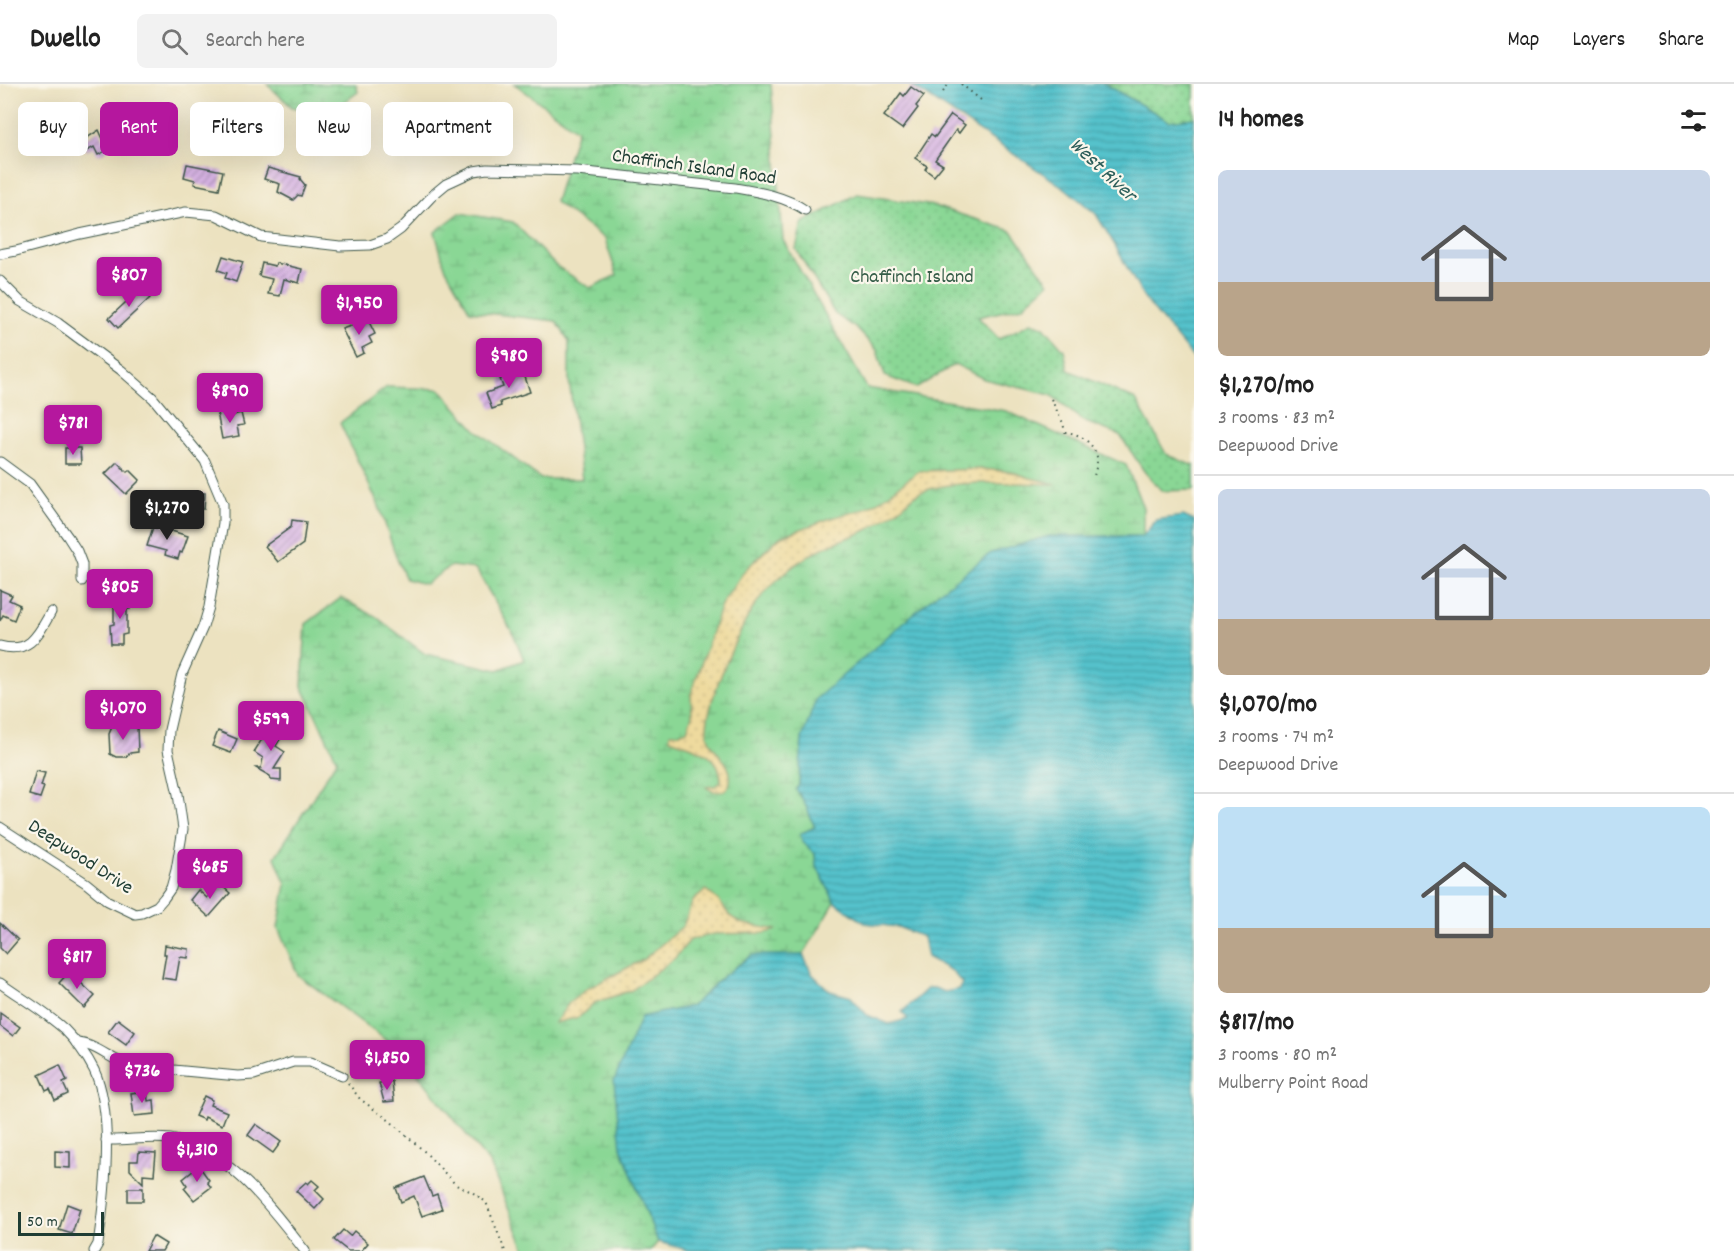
<!DOCTYPE html>
<meta charset="utf-8">
<style>
:root{--surface:#fff;--page:#f2f2f2;--text:#222;--muted:#767676;--line:#e0e0e0;--accent:#b5179e}
body{margin:0;font-family:Dekko,sans-serif;background:var(--page);color:var(--text);height:100vh;display:flex;flex-direction:column;font-size:22px;white-space:nowrap}
*{box-sizing:border-box;margin:0}
p{font-size:20px;color:var(--muted)}
.icon{flex:none;width:33px;height:33px;fill:none;stroke:currentColor;stroke-width:2;stroke-linecap:round;stroke-linejoin:round}
.map{position:relative;flex:1;overflow:hidden}
.sheet{display:flex;flex-direction:column;background:var(--surface);width:540px}
.sheet>*{flex:none}
.top-card{position:absolute;left:18px;top:18px;width:570px;height:54px;display:flex;gap:12px}
.scale{position:absolute;left:18px;bottom:15px;width:86px;box-sizing:border-box;padding-left:6px;border:3px solid #1f3d34;border-top:0;font-size:16px;line-height:21px;white-space:nowrap;color:#1f3d34;-webkit-text-stroke:4px #fbf7ec;paint-order:stroke}
.price{position:absolute;translate:-50% -51px;padding:0 14px;border-radius:6px;background:var(--accent);color:#fff;font-size:20px;line-height:39px;filter:drop-shadow(0 2px 3px #0008)}
.price::after{content:'';position:absolute;left:50%;top:36px;width:18px;height:14px;margin-left:-9px;background:inherit;clip-path:polygon(0 0,100% 0,50% 100%)}
.price.active{background:#222;color:#fff}
ul{padding:0;list-style:none}
li{display:grid;align-content:center;gap:12px;height:318px;padding:0 24px}
li+li{border-top:2px solid var(--line)}
li span{display:grid;place-items:center;height:186px;border-radius:9px;color:#555}
li>.icon{margin-inline-start:auto}
span .icon{width:108px;height:108px;fill:#fffc;stroke-width:1}
li b{font-size:26px}
h2{display:flex;justify-content:space-between;align-items:center;height:72px;padding:0 24px;font-size:26px}
.pill{padding:0 21px;border-radius:9px;background:var(--surface);box-shadow:0 6px 24px #0002;font-size:21px;line-height:54px}
.pill.active{background:var(--accent);color:#fff}
header{display:flex;align-items:center;gap:36px;box-sizing:border-box;height:84px;padding:0 30px;background:var(--surface);border-bottom:2px solid var(--line)}
header strong{font-size:28px}
nav{display:flex;gap:33px;margin-inline-start:auto;font-size:21px}
.search{width:420px;height:54px;background:var(--page);display:flex;align-items:center;gap:15px;box-sizing:border-box;padding:0 21px;border-radius:9px;color:var(--muted);font-size:22px}
main{display:flex;flex:1;min-height:0}
.map>svg:first-child{display:block}
</style>
<header>
<strong>Dwello</strong>
<div class="search"><svg class="icon" aria-label="search" viewBox="0 0 24 24"><circle cx="10" cy="10" r="6"/><path d="M15 15l6 6"/></svg>Search here</div>
<nav><a>Map</a><a>Layers</a><a>Share</a></nav>
</header>
<main>
<div class="map">
<svg width="1194" height="1167" viewBox="0 0 1194 1167">
<defs>
<pattern id="wetland-marsh" width="20" height="14" patternUnits="userSpaceOnUse" patternTransform="scale(1.5)"><rect width="20" height="14" fill="#8ad795"/><path d="M1 5h8M5 5V1M11 12h8M15 12V8" fill="none" stroke="#77b981"/></pattern>
<pattern id="sand-dots" width="8" height="8" patternUnits="userSpaceOnUse" patternTransform="scale(1.5)"><rect width="8" height="8" fill="#eeda9e"/><path d="M2 2h.1M6 6h.1" fill="none" stroke="#ccbc89" stroke-width="1.8" stroke-linecap="round"/></pattern>
<pattern id="park-dots" width="8" height="8" patternUnits="userSpaceOnUse" patternTransform="scale(1.5)"><rect width="8" height="8" fill="#8ad795"/><path d="M2 2h.1M6 6h.1" fill="none" stroke="#77b981" stroke-width="1.8" stroke-linecap="round"/></pattern>
<pattern id="water-rules" width="6" height="5" patternUnits="userSpaceOnUse" patternTransform="scale(1.5)"><rect width="6" height="5" fill="#55c2cc"/><path d="M0 2.5h6" fill="none" stroke="#469fa6"/></pattern>
<pattern id="building-hatch" width="6" height="6" patternUnits="userSpaceOnUse" patternTransform="scale(1.5)"><rect width="6" height="6" fill="#d6b2e2"/><path d="M-1 1l2-2M0 6l6-6M5 7l2-2" fill="none" stroke="#ad92b8"/></pattern>
</defs>
<rect width="100%" height="100%" fill="#fbf7ec"/>
<filter id="ink" filterUnits="userSpaceOnUse"><feTurbulence type="fractalNoise" baseFrequency=".0167" numOctaves="2"/><feDisplacementMap in="SourceGraphic" scale="12" xChannelSelector="R" yChannelSelector="G"/><feConvolveMatrix kernelMatrix="1 2 1 2 8 2 1 2 1" color-interpolation-filters="sRGB"/></filter>
<filter id="wash" filterUnits="userSpaceOnUse"><feTurbulence type="fractalNoise" baseFrequency=".008" numOctaves="4" result="noise"/><feDisplacementMap in="SourceGraphic" scale="24" xChannelSelector="R" yChannelSelector="G"/><feGaussianBlur stdDeviation="1.35" result="paint"/><feColorMatrix in="noise" values="0 0 0 0 0 0 0 0 0 0 0 0 0 0 0 0 0 1.4 0 .05"/><feComposite in="paint" operator="in"/></filter>
<g filter="url(#wash)">
<rect width="100%" height="100%" fill="#ece2c0"/>
<g fill="url(#wetland-marsh)" stroke="#548a64" stroke-width="1.5">
<path d="M267 0H356L358 8 328 30 292 23Z"/>
<path d="M515 0H771L783 156 867 304 1006 327 1126 381 1143 424V452H1049L802 655 799 701 796 706C806 716 808 730 815 743L800 750 803 758 815 770 816 781 835 818 803 871H752L721 894 692 922 641 933 621 1063 658 1158 650 1167H526L490 1080 398 965 298 891 278 844 286 800 275 773 337 676 302 602 306 540 341 514 376 533 425 570 498 586 524 576 513 549 476 485 451 482 425 500 406 495 397 475 379 422 340 339 387 303 440 305 475 345 541 395H582L569 296V257L556 237 470 227 445 183 435 148 460 129 513 138 556 182 590 204 617 191 605 155 555 118 577 46Z"/>
</g>
<g fill="url(#sand-dots)" stroke="#868c69" stroke-width="1.5">
<path d="M983 385 1013 388 1030 394 1056 400C1020 400 954 394 921 408 914 411 908 417 903 422 892 430 881 438 869 445 854 453 838 456 823 464 790 480 759 508 743 542 732 564 701 631 708 653 713 669 733 678 730 697 729 710 715 710 706 703L715 702 721 698C721 667 693 664 670 655V649H679L687 646 692 632 691 610 721 521 745 486 780 453 831 434 861 426 879 417 919 387Z"/>
<path d="M706 806 720 818 729 831 740 839 777 846 765 849 713 850 690 856 675 874 632 906 594 919 579 933 555 939 569 919 587 905 644 875 683 842 693 817Z"/>
</g>
<g fill="url(#park-dots)" stroke="#548a64" stroke-width="1.5">
<path d="M1105 0H1194V34L1169 37Z"/>
<path d="M857 110 934 122 1012 147 1049 199 1022 223 978 233 999 255 1031 239 1044 243 1064 266 1068 286 1136 316 1166 370 1191 381 1194 380V406L1162 407 1144 387 1120 351 1083 337 1051 311 984 295 955 280 917 304 885 292 877 266 856 244 835 230 796 165 802 139Z"/>
</g>
<g fill="url(#water-rules)" stroke="#3a8080" stroke-width="1.5">
<path d="M909 0H1105L1169 37 1194 34V275L1144 214 1113 158 1096 130 1066 105Z"/>
<path d="M1183 432 1194 437V1167H691L658 1158 621 1063 614 997 641 933 692 922 721 894 752 871H803L812 890 830 907 851 913 867 931 889 940 908 935 902 928 928 904H934L945 908 960 905 962 899 952 887 927 873 923 853 898 843 865 839 835 818 816 781 815 770 803 758 800 750 815 743C808 730 806 716 796 706L799 701 802 655 816 615 935 511 991 469 1049 452H1143L1156 436Z"/>
</g>
<g id="blocks">
<g fill="url(#building-hatch)">
<path d="M911 3 924 12 916 22 918 24 902 45 884 32 901 9 904 12Z"/>
<path d="M951 31 965 41 959 49 956 46 935 76 943 81 934 92 925 85 927 82 915 74 931 50 935 53Z"/>
<path d="M99 46 108 66 98 71 94 63 87 67 82 57Z"/>
<path d="M187 80 223 87 219 105 194 100 195 96 184 93Z"/>
<path d="M268 84 301 93 300 95 305 101 301 112 298 111 293 116 278 108 280 100 264 95Z"/>
<path d="M223 172 243 178 236 198 225 194 227 189 218 186Z"/>
<path d="M262 179 275 182 276 179 302 185 299 199 284 195 280 212 268 210 272 195 259 192Z"/>
<path d="M140 205 150 214 118 244 109 234Z"/>
<path d="M368 236 375 250 369 253 372 259 362 264 364 269 356 273 342 245Z"/>
<path d="M522 263 528 279 514 284 509 267Z"/>
<path d="M523 287 530 308 500 318 501 322 492 325 486 309 503 303 500 295Z"/>
<path d="M232 326 233 331 241 329 244 341 237 342 239 352 222 355 217 328Z"/>
<path d="M65 364H80L81 380H65Z"/>
<path d="M117 378 127 388 130 386 140 396 126 410 105 390Z"/>
<path d="M193 409H205L204 425H192Z"/>
<path d="M292 436 306 438 303 460 278 478 265 462 291 443Z"/>
<path d="M158 438 166 441 165 445 188 452 182 469 180 468 178 475 165 471 166 467 147 462 153 443 156 444Z"/>
<path d="M0 506 12 511 9 516 20 521 14 536 3 531 0 537Z"/>
<path d="M114 514H130V525H127V550L122 551V560H111L110 541 114 540Z"/>
<path d="M272 639 285 647 276 662 285 668 274 685H281V697L271 696 270 692 256 684H261L263 674 254 668Z"/>
<path d="M137 642 138 668 130 669 126 673H116L110 670 109 650 112 643Z"/>
<path d="M218 647 237 655 231 669 212 662Z"/>
<path d="M36 687 45 689 41 702 44 703 40 714 29 711Z"/>
<path d="M220 800 230 809 209 833 190 816 198 806 207 814Z"/>
<path d="M0 839 18 856 6 870 0 864Z"/>
<path d="M165 861 189 865 188 874 180 873 176 896 162 894 166 870H164Z"/>
<path d="M69 888 95 912 84 924 59 899Z"/>
<path d="M0 929 20 943 13 952 0 942Z"/>
<path d="M118 935 135 948 126 961 108 948Z"/>
<path d="M60 981 67 997 63 999 68 1010 55 1016 50 1005 46 1007 39 991Z"/>
<path d="M392 997 394 1017 384 1018 379 999Z"/>
<path d="M147 1007 148 1017 154 1016 155 1030 134 1032 131 1009Z"/>
<path d="M204 1012 212 1016 210 1021 227 1028 222 1041 205 1033 204 1036 195 1032Z"/>
<path d="M256 1040 281 1058 273 1069 248 1051Z"/>
<path d="M55 1067 70 1068V1084L55 1083Z"/>
<path d="M139 1068 156 1069 154 1091 143 1090V1099L130 1086V1077H138Z"/>
<path d="M199 1082 209 1096 207 1098 211 1103 194 1116 184 1104 187 1101 183 1095Z"/>
<path d="M424 1093 432 1112 437 1110 442 1125 422 1132 414 1112 401 1118 396 1104Z"/>
<path d="M312 1096 319 1102 315 1106 324 1115 315 1125 296 1107 306 1098 308 1100Z"/>
<rect x="128" y="1104" width="15" height="13"/>
<path d="M67 1120 80 1125 72 1150 59 1146Z"/>
<path d="M343 1146 350 1152 354 1147 368 1159 361 1167H348L334 1156Z"/>
<path d="M153 1152 166 1160 162 1167H145Z"/>
</g>
</g>
</g>
<g filter="url(#ink)">
<use href="#blocks" fill-opacity="0" stroke="#3e5649" stroke-width="1.5"/>
<g fill="none" stroke-linecap="round" stroke-linejoin="round">
<g stroke="#3e5649" stroke-width="11">
<g id="minor">
<path d="M0 170 16 167 80 150 186 128 216 131 261 153 340 162 370 161 387 155 401 145 434 110 446 100 474 87 487 85 577 87 735 104C759 108 784 112 805 126"/>
<path d="M0 197 20 217 58 239 121 286 153 314 205 377 223 420V439L209 523 203 543 182 590 169 646 168 666 178 710 183 745 176 786 171 804 164 814 157 822 142 829 135 830 108 817 86 799 0 743"/>
<path d="M0 378 30 400 68 453 77 467 82 480V497"/>
<path d="M0 562C30 570 38 551 51 528"/>
<path d="M0 899C21 914 45 928 64 945 75 956 87 972 94 986 115 1030 105 1113 98 1160L94 1167"/>
<path d="M76 959C94 959 111 976 130 982L238 992 254 991 293 978H310L342 992"/>
<path d="M106 1056C127 1057 149 1052 170 1055 228 1064 271 1124 305 1167"/>
</g>
</g>
<g stroke="#3e5649" stroke-width="2" stroke-dasharray="1.5 4.5" stroke-linecap="butt">
<path d="M961 0 981 16"/>
<path d="M943 8 949 0"/>
<path d="M1051 315 1063 339 1065 348C1079 349 1093 358 1097 373 1098 378 1095 387 1094 392"/>
<path d="M348 999 360 1015 390 1037 425 1068 456 1101 472 1108 486 1118 505 1167"/>
</g>
<use href="#minor" stroke="#fff" stroke-width="9"/>
</g>
</g>
<g text-anchor="middle" dominant-baseline="central" stroke-width="4.5" stroke-linejoin="round" paint-order="stroke">
<g font-size="20" fill="#1f3d34" stroke="#fbf7ec">
<text transform="translate(694 84) rotate(8)">Chaffinch Island Road</text>
<text transform="translate(80 774) rotate(33)">Deepwood Drive</text>
</g>
<g font-size="20" fill="#345c47" stroke="#fbf7ec">
<text x="912" y="194">Chaffinch Island</text>
</g>
<g font-size="21" font-style="italic" fill="#2c5e5a" stroke="#fbf7ec">
<text transform="translate(1102 87) rotate(43)">West River</text>
</g>
</g>
</svg>
<div class="scale">50 m</div>
<b class="price" style="left:129px;top:224px">$807</b>
<b class="price" style="left:359px;top:252px">$1,950</b>
<b class="price" style="left:509px;top:305px">$980</b>
<b class="price" style="left:230px;top:340px">$890</b>
<b class="price" style="left:73px;top:372px">$781</b>
<b class="price active" style="left:167px;top:457px">$1,270</b>
<b class="price" style="left:120px;top:536px">$805</b>
<b class="price" style="left:123px;top:657px">$1,070</b>
<b class="price" style="left:271px;top:668px">$599</b>
<b class="price" style="left:210px;top:816px">$685</b>
<b class="price" style="left:77px;top:906px">$817</b>
<b class="price" style="left:387px;top:1007px">$1,850</b>
<b class="price" style="left:142px;top:1020px">$736</b>
<b class="price" style="left:197px;top:1099px">$1,310</b>
<div class="top-card">
<a class="pill">Buy</a>
<a class="pill active">Rent</a>
<a class="pill">Filters</a>
<a class="pill">New</a>
<a class="pill">Apartment</a>
</div>
</div>
<section class="sheet">
<h2>14 homes<svg class="icon" aria-label="filters" viewBox="0 0 24 24"><path d="M4 7h16M4 17h16"/><circle cx="9" cy="7" r="2"/><circle cx="15" cy="17" r="2"/></svg></h2>
<ul>
<li><span style="background:linear-gradient(#c9d6e8 60%,#b9a48a 0)"><svg class="icon" aria-label="home" viewBox="0 0 24 24"><path d="M3 11l9-7 9 7M6 9v11h12V9"/></svg></span><div><b>$1,270/mo</b><p>3 rooms · 83 m²</p><p>Deepwood Drive</p></div></li>
<li><span style="background:linear-gradient(#c9d6e8 70%,#b9a48a 0)"><svg class="icon" aria-label="home" viewBox="0 0 24 24"><path d="M3 11l9-7 9 7M6 9v11h12V9"/></svg></span><div><b>$1,070/mo</b><p>3 rooms · 74 m²</p><p>Deepwood Drive</p></div></li>
<li><span style="background:linear-gradient(#bfe0f5 65%,#b9a48a 0)"><svg class="icon" aria-label="home" viewBox="0 0 24 24"><path d="M3 11l9-7 9 7M6 9v11h12V9"/></svg></span><div><b>$817/mo</b><p>3 rooms · 80 m²</p><p>Mulberry Point Road</p></div></li>
</ul>
</section>
</main>
